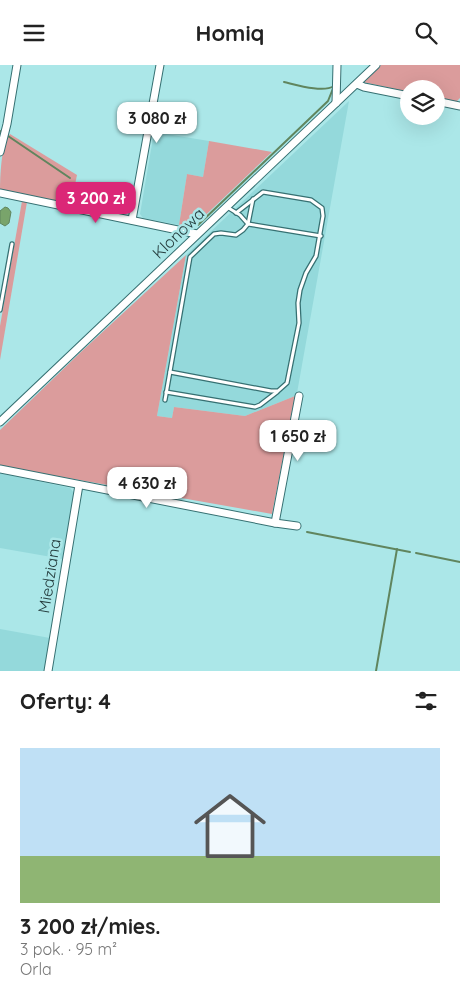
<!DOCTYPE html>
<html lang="pl">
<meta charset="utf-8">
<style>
:root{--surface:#fff;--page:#f2f2f2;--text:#222;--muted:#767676;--accent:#db2777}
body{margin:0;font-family:Quicksand,sans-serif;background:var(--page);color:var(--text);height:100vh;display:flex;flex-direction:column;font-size:19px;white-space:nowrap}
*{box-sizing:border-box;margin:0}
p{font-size:16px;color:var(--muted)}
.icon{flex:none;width:28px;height:28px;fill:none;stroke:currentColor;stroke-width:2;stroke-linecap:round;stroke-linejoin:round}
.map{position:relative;height:606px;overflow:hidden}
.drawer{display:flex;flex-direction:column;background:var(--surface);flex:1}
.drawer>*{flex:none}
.tools{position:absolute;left:400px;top:15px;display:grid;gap:10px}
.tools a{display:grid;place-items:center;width:45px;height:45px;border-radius:50%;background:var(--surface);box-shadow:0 5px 20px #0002;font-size:25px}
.price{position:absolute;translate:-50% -42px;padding:0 11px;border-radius:10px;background:#fff;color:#222;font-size:16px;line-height:32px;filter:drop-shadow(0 1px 2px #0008)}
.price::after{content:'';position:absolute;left:50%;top:30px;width:15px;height:11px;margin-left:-8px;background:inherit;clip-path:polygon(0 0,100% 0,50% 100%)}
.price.on{background:var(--accent);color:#fff}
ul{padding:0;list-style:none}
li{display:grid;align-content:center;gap:10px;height:265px;padding:0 20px}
li span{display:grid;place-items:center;height:155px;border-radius:0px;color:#555}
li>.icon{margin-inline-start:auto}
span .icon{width:90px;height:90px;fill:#fffc;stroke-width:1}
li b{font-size:21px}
h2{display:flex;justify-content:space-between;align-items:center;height:60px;padding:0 20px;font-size:21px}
header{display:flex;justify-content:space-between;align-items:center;height:65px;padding:0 20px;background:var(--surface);font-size:22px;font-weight:800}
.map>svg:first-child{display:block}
</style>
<header><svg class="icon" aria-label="menu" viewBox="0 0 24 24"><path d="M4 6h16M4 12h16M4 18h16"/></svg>Homiq<svg class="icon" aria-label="search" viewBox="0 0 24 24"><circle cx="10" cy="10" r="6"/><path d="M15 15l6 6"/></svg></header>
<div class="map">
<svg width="460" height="606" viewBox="0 0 460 606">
<rect width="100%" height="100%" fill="#abe7e8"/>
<g fill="#94d9db">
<path d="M349 36 297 328 295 331 245 351 174 342 172 353 157 351 186 190Z"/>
<path d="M154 67 209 76 203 112 187 109 179 160 143 153 140 149Z"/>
<path d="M0 408 70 423 74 428 63 494 0 483Z"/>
<path d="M0 564 50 573 44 606H0Z"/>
</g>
<g fill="#db9c9c">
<path d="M381 0H460V33L456 37 436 32V24H409V27L363 17Z"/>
<path d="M10 69 77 110 71 139 0 126C0 112 1 79 10 69Z"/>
<path d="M209 76 272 87 193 162 179 160 187 109 203 112Z"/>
<path d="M22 136 27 137 0 295V261Z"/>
<path d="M186 190 157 351 172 353 174 342 245 351 295 331 272 449 0 401V365L82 286Z"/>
</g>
<path fill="#79a46b" stroke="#60855e" d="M5 142 8 143 11 147 9 158 5 161 0 158V146Z"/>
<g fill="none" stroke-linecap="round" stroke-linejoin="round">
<g stroke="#60855e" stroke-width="2">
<path d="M0 66 1 67"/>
<path d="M8 71 70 113"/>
<path d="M198 160 328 36 334 21C323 28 297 20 284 17"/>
<path d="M307 467 410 487"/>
<path d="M416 488 460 497"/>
<path d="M376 606 397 484"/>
</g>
<g stroke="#367072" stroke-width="5.5">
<g id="lane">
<path d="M253 134 248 159 321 171"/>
<path d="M0 245 12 179"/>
<path d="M170 307 271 326H278L287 318 299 258 298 238 300 225 306 208 316 191 323 151 322 143 311 135 263 127 236 148"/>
<path d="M166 327 255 342 260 340 277 327"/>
<path d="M165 335 190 192 214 169 221 168 236 170 243 165 248 159 240 150 227 142"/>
</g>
</g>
<g stroke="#367072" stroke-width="9">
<g id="street">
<path d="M357 19 364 22 409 31"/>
<path d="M436 36 460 41"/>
<path d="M336 38 337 0"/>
<path d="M0 87 7 59 17 0"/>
<path d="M0 128 197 169"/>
<path d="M132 155 160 0"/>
<path d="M0 357 376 0"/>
<path d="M0 404 275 458 297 461"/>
<path d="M275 458 299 331"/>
<path d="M48 606 79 420"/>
</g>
</g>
<use href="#lane" stroke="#fff" stroke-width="3"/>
<use href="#street" stroke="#fff" stroke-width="7"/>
</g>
<g text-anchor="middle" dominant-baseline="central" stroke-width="5" stroke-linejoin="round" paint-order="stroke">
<g font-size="16" fill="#253d3e" stroke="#abe7e8">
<text transform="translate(178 168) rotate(-44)">Klonowa</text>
<text transform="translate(49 511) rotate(-81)">Miedziana</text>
</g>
</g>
</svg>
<div class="tools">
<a><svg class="icon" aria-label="layers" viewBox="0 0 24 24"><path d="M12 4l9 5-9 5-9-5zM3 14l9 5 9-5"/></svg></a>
</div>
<b class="price" style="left:157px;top:79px">3 080 zł</b>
<b class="price on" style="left:96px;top:159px">3 200 zł</b>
<b class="price" style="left:298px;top:397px">1 650 zł</b>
<b class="price" style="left:147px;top:444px">4 630 zł</b>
</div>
<section class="drawer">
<h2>Oferty: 4<svg class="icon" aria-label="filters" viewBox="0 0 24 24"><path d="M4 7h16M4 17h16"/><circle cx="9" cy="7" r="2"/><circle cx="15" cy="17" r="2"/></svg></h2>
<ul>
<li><span style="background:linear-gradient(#bfe0f5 70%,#8fb573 0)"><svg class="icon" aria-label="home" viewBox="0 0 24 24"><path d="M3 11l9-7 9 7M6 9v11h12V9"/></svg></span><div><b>3 200 zł/mies.</b><p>3 pok. · 95 m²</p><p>Orla</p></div></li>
</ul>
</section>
